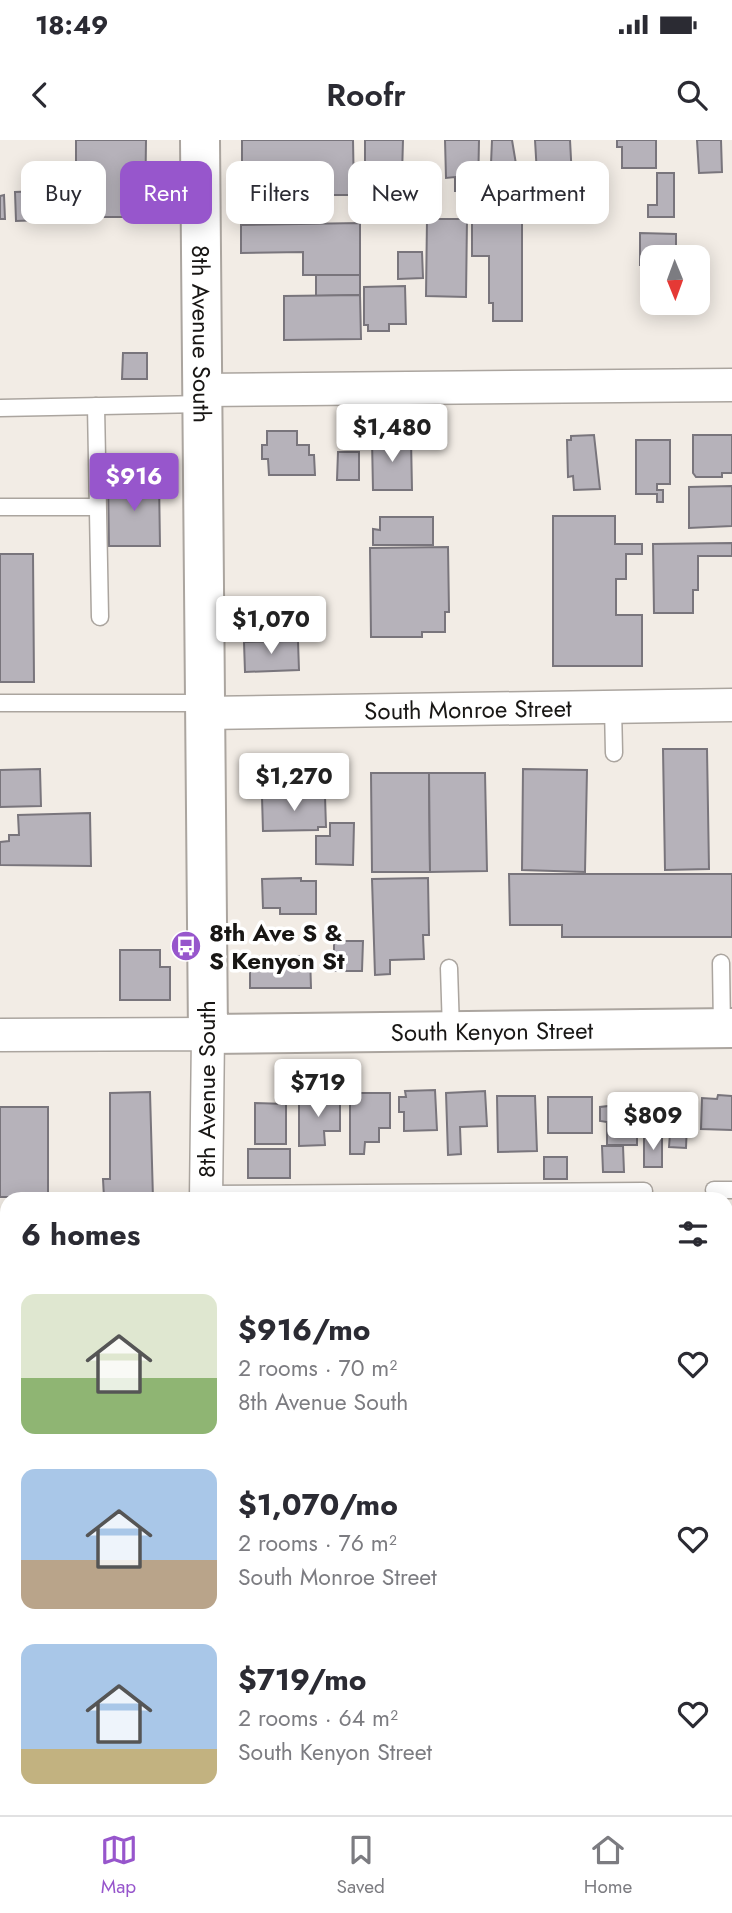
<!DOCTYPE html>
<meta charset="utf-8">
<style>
:root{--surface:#fff;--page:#f2f2f3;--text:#2b2b33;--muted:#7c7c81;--line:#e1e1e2;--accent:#9756cc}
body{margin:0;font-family:Jost,sans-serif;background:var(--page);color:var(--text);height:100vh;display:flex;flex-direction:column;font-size:26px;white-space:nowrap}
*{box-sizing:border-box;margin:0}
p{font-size:23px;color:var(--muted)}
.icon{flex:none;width:38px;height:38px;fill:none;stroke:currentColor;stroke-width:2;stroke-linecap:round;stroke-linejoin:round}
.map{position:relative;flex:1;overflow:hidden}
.drawer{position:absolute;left:0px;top:1052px;width:733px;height:625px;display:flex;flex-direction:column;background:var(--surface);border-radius:21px 21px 0 0;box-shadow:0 4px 18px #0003}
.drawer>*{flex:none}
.banner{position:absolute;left:21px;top:21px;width:691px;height:63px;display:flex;gap:14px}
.needle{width:46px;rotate:179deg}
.tools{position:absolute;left:640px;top:105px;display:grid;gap:14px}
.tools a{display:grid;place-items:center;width:70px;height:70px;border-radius:14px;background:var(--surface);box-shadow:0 4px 18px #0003;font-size:35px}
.price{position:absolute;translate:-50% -60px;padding:0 16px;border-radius:7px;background:#fff;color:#222;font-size:23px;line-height:46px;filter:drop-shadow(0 2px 4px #0008)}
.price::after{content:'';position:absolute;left:50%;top:42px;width:21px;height:16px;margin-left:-10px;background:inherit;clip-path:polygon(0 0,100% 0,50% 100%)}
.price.selected{background:var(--accent);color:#fff}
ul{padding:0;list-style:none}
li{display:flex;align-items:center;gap:21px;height:175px;padding:0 21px}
li span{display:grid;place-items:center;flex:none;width:196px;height:140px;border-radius:14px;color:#555}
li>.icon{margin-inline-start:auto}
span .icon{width:84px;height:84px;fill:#fffc;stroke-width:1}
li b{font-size:30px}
h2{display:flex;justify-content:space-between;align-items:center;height:84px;padding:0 21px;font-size:30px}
.chip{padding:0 24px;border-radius:14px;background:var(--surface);box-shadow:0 4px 18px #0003;font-size:24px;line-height:63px}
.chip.selected{background:var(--accent);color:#fff}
.status{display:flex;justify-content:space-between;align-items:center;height:49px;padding:0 35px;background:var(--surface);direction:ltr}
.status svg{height:19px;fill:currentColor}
header{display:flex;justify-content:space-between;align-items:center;height:91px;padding:0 21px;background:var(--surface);font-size:32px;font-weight:600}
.dock{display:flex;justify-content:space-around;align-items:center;height:98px;border-top:2px solid var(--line);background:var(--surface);font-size:19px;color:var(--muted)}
.dock a{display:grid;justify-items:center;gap:4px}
.dock .selected{color:var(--accent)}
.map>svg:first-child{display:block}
</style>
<div class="status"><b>18:49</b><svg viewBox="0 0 49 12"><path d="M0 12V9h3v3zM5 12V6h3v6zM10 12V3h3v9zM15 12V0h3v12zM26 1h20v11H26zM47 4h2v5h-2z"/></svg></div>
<header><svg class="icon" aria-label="back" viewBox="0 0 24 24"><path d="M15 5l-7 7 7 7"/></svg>Roofr<svg class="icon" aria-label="search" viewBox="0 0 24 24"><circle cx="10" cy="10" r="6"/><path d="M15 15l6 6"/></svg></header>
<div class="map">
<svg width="732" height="1675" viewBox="0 0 732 1675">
<rect width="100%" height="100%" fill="#f2ece5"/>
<path fill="#dec6aa" d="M242 1670H312L329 1675H251Z"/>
<path fill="#b69f83" d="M0 1544 7 1550V1670H242L251 1675H0Z"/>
<g fill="#b6b2ba" stroke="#79757c" stroke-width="2">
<path d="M76 0H146L145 77H100L96 39H81V26H90V22H76Z"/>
<path d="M242 0H353L354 55H319V25L242 29Z"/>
<path d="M365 0H403L402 35 365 34Z"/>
<path d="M445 0H479L478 51H455V37L446 38Z"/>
<path d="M492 0H512L516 24H491Z"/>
<path d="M535 0H570L572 38 547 43 546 34H537Z"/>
<path d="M617 0H656V28H622V7H617Z"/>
<path d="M697 0H721L722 32 699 33Z"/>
<path d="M657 33H674V77H648V65H657Z"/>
<path d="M42 51 43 80 16 81 15 52Z"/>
<path d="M4 55 5 79H0V56Z"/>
<path d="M427 79H467L466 157 426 156Z"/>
<path d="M472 81H522V181H493V163H489V116H472Z"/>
<path d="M360 83V135H303V112L241 113V85Z"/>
<path d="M640 93 676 94V117H653V125H640Z"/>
<path d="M398 112H422L423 138 398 139Z"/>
<path d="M316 135H360V155L316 156Z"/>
<path d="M405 146 406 184H389V191H368V185H364V147Z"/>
<path d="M360 155 361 199 284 200V156Z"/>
<path d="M123 213H147V239H122Z"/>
<path d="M267 291H297V305H309V315H314L315 335H269L268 319H262V305H267Z"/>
<path d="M594 295 600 349 574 350 573 336 568 337 567 300H571V296Z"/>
<path d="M693 295H732V333H722V337H696L693 333Z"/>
<path d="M372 299H411L412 350H373Z"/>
<path d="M636 300H670V344H657V350H663V362H657V354H636Z"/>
<path d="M338 312H359V340H337Z"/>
<path d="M108 340H159L160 406H109Z"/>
<path d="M732 346V386L689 388V347Z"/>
<path d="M553 376H615V404H642V414H626V439H616V475H642V526H553Z"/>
<path d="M380 377H433V405H373V389L380 390Z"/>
<path d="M732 403V416H698V450H693V473H654L653 404Z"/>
<path d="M448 407 449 472H445V492H422V497H371L370 408Z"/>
<path d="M0 414H33L34 542H0Z"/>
<path d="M298 501 299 530 245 532 244 502Z"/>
<path d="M663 609H707L709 729 665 730Z"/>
<path d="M40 629 41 666 0 667V630Z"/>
<path d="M523 629 587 630 585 732 522 730Z"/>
<path d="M371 633H429L430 732H372Z"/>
<path d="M429 633H485L487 731 430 732Z"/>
<path d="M325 656 326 687H318V690L263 691 262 657Z"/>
<path d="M90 673 91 726 0 725V702L9 701V695H19L18 675Z"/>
<path d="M330 683H354L353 725 316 724V696H330Z"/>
<path d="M509 734H732V797H562V785H510Z"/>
<path d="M301 738V741H316V774H280V768H263L262 739Z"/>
<path d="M428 738 429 795H423L424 819 390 820V834L375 835 372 739Z"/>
<path d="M334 801H363L362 831H334Z"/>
<path d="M120 810H160V827H170V860H120Z"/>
<path d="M310 816 311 848H250V828H255V817Z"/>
<path d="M435 950 437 990 404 991V972H399V957H406L405 951Z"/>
<path d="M485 951 487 986 460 987 461 1014 448 1015 446 953Z"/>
<path d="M150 952 153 1059 104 1058 103 1039H110V953Z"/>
<path d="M350 953H390V988H379V1002H365L364 1014H350Z"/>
<path d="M718 955 732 956V990L701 989 702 958 717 959Z"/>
<path d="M497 956H535L537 1011 498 1012Z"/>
<path d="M340 957V991H324L325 1005 299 1006V958Z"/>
<rect x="548" y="957" width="44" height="36"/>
<path d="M617 958H627V963H638V977H643L642 996H637V1005H607V982L600 981V967L617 965Z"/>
<path d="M649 958 688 959 686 1008 669 1007 670 993 648 992Z"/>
<path d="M255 963 286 964V1004H255Z"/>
<rect x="0" y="967" width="48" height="90"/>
<rect x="644" y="996" width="18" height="31"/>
<path d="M602 1006H623L624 1032H603Z"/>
<rect x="248" y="1009" width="42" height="29"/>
<rect x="544" y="1017" width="23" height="22"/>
<rect x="726" y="1306" width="6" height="99"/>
<path d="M726 1588H732V1675H652L624 1671 726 1670Z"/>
</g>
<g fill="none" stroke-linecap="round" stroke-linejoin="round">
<g stroke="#aba59f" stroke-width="19">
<g id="service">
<path d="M96 266 100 477"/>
<path d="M0 268 203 264"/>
<path d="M0 367H97"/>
<path d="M0 563H204"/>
<path d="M613 567 614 613"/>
<path d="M721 823 722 888"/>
<path d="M449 828 451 890"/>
<path d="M714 1050H732"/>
<path d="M206 1054 644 1051"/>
</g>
</g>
<g stroke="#aba59f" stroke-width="35">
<g id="minor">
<path d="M203 250 732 245"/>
<path id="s1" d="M204 573 732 565"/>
<path d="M0 895 208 894 206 1059"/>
<path d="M726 1215H732"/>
<path d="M726 1543H732"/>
</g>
</g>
<g stroke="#aba59f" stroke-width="42">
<g id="tertiary">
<path id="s2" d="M200 0 208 894 732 888"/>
</g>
</g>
<use href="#service" stroke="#fff" stroke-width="16"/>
<use href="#minor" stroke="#fff" stroke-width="32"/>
<use href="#tertiary" stroke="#fff" stroke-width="38"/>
</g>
<defs>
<g id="bus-disc" transform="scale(1.575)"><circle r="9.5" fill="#9756cc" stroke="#fff"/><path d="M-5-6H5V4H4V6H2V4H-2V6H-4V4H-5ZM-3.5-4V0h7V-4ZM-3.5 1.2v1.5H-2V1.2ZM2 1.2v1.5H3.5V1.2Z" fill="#fff"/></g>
</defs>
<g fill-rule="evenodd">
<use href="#bus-disc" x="186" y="806"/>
</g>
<g text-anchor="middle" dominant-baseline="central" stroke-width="7" stroke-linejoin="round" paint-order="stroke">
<g font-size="24" fill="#181614" stroke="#fff">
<text stroke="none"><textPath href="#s2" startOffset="194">8th Avenue South</textPath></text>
<text stroke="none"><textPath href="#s1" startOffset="264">South Monroe Street</textPath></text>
<text stroke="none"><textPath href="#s2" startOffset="1178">South Kenyon Street</textPath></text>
<text transform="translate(206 949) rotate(-90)">8th Avenue South</text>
</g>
<g font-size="24" font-weight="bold" fill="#181614" stroke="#fff" text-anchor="start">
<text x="209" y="792">8th Ave S &amp;<tspan x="209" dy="28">S Kenyon St</tspan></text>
</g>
</g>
</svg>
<div class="tools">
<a><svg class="needle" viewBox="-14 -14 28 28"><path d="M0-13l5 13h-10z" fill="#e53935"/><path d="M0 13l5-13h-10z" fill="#7c7c81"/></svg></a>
</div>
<b class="price" style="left:392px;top:324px">$1,480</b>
<b class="price selected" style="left:134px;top:373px">$916</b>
<b class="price" style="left:271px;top:516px">$1,070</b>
<b class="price" style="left:294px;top:673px">$1,270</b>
<b class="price" style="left:318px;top:979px">$719</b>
<b class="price" style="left:653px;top:1012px">$809</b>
<div class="banner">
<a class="chip">Buy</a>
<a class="chip selected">Rent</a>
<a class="chip">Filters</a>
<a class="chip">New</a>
<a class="chip">Apartment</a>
</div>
<section class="drawer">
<h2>6 homes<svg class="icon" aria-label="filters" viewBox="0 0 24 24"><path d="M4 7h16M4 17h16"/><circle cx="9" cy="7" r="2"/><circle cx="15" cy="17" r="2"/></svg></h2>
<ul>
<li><span style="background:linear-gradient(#dfe7d0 60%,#8fb573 0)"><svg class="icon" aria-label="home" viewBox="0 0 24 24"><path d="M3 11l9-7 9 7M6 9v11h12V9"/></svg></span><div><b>$916/mo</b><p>2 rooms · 70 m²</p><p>8th Avenue South</p></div><svg class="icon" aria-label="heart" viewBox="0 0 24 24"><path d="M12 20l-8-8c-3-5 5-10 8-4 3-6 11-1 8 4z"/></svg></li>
<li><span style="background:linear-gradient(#a9c7e8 65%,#b9a48a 0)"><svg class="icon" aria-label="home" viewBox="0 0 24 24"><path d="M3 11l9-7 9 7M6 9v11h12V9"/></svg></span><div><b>$1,070/mo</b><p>2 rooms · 76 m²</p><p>South Monroe Street</p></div><svg class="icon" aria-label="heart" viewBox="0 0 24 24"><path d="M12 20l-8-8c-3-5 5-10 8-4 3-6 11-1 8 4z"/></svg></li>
<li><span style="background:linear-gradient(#a9c7e8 75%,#c2b280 0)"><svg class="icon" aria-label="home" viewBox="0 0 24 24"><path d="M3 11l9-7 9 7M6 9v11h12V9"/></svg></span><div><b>$719/mo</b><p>2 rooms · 64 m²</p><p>South Kenyon Street</p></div><svg class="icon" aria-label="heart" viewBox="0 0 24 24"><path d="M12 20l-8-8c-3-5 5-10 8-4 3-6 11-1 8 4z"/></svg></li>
</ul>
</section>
</div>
<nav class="dock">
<a class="selected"><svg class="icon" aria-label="map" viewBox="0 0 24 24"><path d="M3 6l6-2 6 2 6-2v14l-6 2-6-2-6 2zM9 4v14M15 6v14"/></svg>Map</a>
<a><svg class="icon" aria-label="saved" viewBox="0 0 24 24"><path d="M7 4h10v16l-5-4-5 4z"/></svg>Saved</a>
<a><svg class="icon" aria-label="home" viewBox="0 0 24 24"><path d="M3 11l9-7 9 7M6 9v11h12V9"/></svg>Home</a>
</nav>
